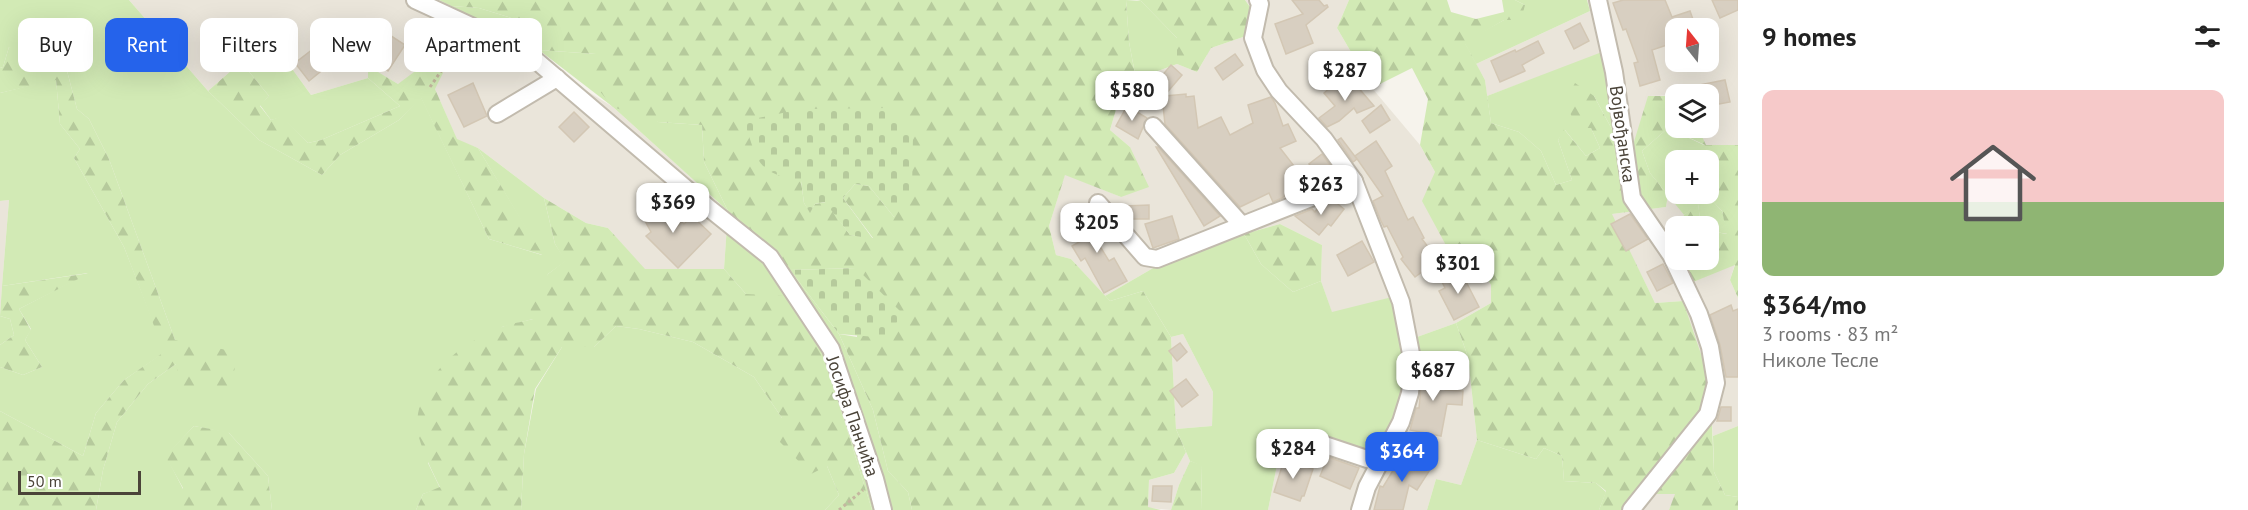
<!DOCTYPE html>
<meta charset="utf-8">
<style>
:root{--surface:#fff;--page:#f6f6f6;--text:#222;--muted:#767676;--line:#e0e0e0;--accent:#2563eb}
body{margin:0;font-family:"PT Sans",sans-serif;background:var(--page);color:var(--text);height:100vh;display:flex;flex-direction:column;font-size:22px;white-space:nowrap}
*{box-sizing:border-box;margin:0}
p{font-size:20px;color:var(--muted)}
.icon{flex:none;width:33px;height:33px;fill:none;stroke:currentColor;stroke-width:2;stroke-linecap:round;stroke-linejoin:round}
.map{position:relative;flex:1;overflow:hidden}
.details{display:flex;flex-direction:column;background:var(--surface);width:510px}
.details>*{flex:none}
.banner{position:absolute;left:18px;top:18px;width:570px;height:54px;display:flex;gap:12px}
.needle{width:39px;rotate:343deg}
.fabs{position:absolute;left:1665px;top:18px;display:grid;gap:12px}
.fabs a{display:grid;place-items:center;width:54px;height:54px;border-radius:12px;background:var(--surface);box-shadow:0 6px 24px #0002;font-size:30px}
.scale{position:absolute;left:18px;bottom:15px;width:123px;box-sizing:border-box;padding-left:6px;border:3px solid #4b4439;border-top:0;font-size:16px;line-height:21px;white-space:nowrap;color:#4b4439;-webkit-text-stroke:4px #fff;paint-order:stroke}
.price{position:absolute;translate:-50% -51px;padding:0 14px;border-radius:12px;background:#fff;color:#222;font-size:20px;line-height:39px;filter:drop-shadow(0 2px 3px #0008)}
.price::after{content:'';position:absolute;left:50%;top:36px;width:18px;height:14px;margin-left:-9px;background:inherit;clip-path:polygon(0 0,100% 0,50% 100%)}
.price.selected{background:var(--accent);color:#fff}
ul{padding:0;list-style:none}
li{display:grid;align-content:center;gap:12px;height:318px;padding:0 24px}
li+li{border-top:2px solid var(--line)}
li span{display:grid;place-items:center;height:186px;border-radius:12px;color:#555}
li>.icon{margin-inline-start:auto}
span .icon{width:108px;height:108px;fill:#fffc;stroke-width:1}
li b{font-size:26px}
h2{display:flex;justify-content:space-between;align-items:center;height:72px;padding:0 24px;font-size:26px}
.pill{padding:0 21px;border-radius:12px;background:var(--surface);box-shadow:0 6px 24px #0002;font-size:21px;line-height:54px}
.pill.selected{background:var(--accent);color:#fff}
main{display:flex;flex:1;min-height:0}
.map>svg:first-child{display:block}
</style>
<main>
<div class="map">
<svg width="1738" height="510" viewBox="0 0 1738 510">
<defs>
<pattern id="forest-firs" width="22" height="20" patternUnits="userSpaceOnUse" patternTransform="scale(1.5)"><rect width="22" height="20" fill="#d2eab5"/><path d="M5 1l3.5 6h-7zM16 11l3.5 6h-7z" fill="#b6ca9c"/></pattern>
<pattern id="cemetery-stones" width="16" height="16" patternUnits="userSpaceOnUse" patternTransform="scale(1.5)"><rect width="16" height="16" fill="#d2eab5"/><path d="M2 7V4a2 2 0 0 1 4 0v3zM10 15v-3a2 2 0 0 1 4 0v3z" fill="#b6ca9c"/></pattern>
</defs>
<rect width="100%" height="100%" fill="#f6f3ec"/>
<g fill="#eae5da" fill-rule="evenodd">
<path d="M129 0H439L613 107 728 211 724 269 645 270 608 228 586 223 544 198 478 148 457 140 435 89 398 84 368 67V78L311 95 272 41 241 62 208 91Z"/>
<path d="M1245 0H1349L1337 28 1372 88 1420 145 1435 172 1475 258 1491 285V303L1456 323 1417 337 1405 294 1332 313 1321 281 1322 245 1280 224 1244 234 1167 260 1105 296 1071 259 1056 255 1049 226 1065 174 1121 197 1130 147 1110 130 1118 103 1141 106 1136 79 1177 64 1197 72 1211 48 1246 36 1250 7Z"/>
<path d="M1587 0H1738V145L1706 146 1698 128H1708V94L1649 96 1634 146 1614 133 1602 53 1487 96 1485 80 1476 64 1590 11ZM1676 28H1708V62H1676Z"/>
<path d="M1668 195 1684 215 1678 226H1676L1672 240 1675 247 1676 260 1735 264 1730 280 1738 298V426L1713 436 1712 424 1683 301 1655 303 1611 214 1666 207Z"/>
<path d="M9 200 2 286 0 318V201Z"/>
<path d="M1183 334 1213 392 1212 426 1176 429 1171 337Z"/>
<path d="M1468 357 1477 440 1461 485 1436 479 1427 510H1268L1279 455 1309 460 1420 367Z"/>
<path d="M1186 452 1190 461 1179 485 1171 510 1148 508 1149 480 1174 473Z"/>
<path d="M1650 494H1676L1669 510H1642Z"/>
</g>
<g fill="#d2eab5">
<path d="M0 0H129L208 91 259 140 322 175 340 155 399 120 421 97 489 239 542 255 478 148 544 198 555 244 566 261 548 274 533 319 502 327 428 463 440 488 423 494 416 510H272L268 476 229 433 194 426 166 456 183 489V510H96L103 470 117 422 148 384 176 364 175 340 109 159 89 119 77 109 66 67H35L9 47 3 67 0 68Z"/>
<path d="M1126 0 1141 1 1177 38V64L1136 79 1129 42Z"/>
<path d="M1515 0H1587L1590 11 1476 64 1464 42 1504 20 1525 5Z"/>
<path d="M451 6 479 8 521 21 539 50 596 54 658 122 702 125 704 162 728 211 790 270 839 334 873 410 888 471 908 492 912 510H872L823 352 746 294 724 269 728 211 613 107 539 50Z"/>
<path d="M272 41 311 95 368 78 400 106 321 140 308 143 282 117 271 120 260 105 269 96 241 62Z"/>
<path d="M1602 52 1614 133 1594 96 1591 128 1600 148 1586 156 1565 130 1558 140 1572 180 1556 185 1541 151 1519 132 1491 123 1487 96Z"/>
<path d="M56 79 60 124 80 149 74 158 124 247 165 352 124 380 96 413 83 456 0 411V367L23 375 42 367 25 340 31 329 19 309 88 273 2 286 9 200 0 201V93Z"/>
<path d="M1668 128 1706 146 1692 160H1676V194H1706L1722 211 1728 234 1709 231 1708 226H1701L1698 204 1684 215 1650 173 1642 151Z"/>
<path d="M1244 234 1261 264 1293 292 1321 281 1332 312 1392 297 1408 369 1402 401 1379 461 1322 444 1309 460 1279 455 1268 510H1201L1202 466 1190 461 1176 429 1212 426 1213 392 1183 334 1171 337 1143 291 1110 301 1105 296 1167 260Z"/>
<path d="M0 316 10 319 14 335 0 345Z"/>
<path d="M1456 323 1468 357 1420 367 1417 337Z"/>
<path d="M616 326 639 329 693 342 754 377 782 418 827 466 839 495 825 510H521L524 454 536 389 562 347H594Z"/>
<path d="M1738 426V497L1725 495 1714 472 1713 436Z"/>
<path d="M1477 440 1536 459 1544 448 1562 456 1564 481 1596 483 1606 492 1599 510H1427L1436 479 1461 485Z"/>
</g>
<g fill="url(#forest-firs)" fill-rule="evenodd">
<path d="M439 0H1126L1129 42 1141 106 1118 103 1110 130 1130 147 1149 187 1121 197 1065 175 1049 226 1056 255 1071 259 1110 301 1143 291 1171 337 1176 429 1186 452 1174 473 1149 480 1148 507 1161 510H912L908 492 888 471 873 410 839 334 857 337 856 268 790 270 728 211 704 162 702 125 658 122 613 107 587 76 596 54 539 50 521 21 479 8 451 6ZM913 135 894 217 869 186 855 184 843 198 873 238 850 235 826 202 815 204 810 212 804 203 801 181Z"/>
<path d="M1137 0H1245L1250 7 1246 36 1211 48 1197 72 1177 64V38L1141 1Z"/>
<path d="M1349 0H1447L1451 12 1476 19 1504 12 1502 0H1515L1525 5 1521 20H1504L1465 43 1485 80 1491 123 1519 132 1541 151 1556 185 1572 180 1558 140 1564 129 1586 156 1600 148 1591 128H1577L1565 102 1575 83 1594 96 1614 133 1633 145 1648 96H1675L1676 128H1698L1706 145H1738V298L1730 280 1735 265 1693 282 1682 260H1708L1709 231 1727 234 1722 211 1706 194H1708V160H1692L1705 145 1668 128 1642 151 1650 173 1668 195 1666 207 1612 214 1655 303 1683 301 1703 360 1712 424 1714 472 1725 495 1738 497V510H1669L1675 494H1650L1642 510H1599L1606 491 1596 483 1564 481 1562 456 1544 448 1536 459 1477 440 1468 357 1456 323 1491 303V285L1475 258 1455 262 1422 201 1435 172 1420 145 1428 99 1412 68 1372 88 1337 28Z"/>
<path d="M9 47 32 55 35 67H66L77 109 89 119 109 159 175 340 237 352 231 393 181 387 176 364 148 384 117 422 103 470 96 510H0V411L83 456 96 413 124 380 164 352 124 247 74 158 80 149 60 124 56 80 0 93V68L3 67Z"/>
<path d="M434 57 443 73 435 89 457 139 478 148 543 255 489 239 421 98 399 120 340 155 322 175 259 140 208 91 241 62 269 96 260 106 271 120 282 116 308 143 321 140 400 106 368 78V66L398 84Z"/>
<path d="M544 198 586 223 608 228 645 269H724L746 294 784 296 823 352 872 510H825L839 495 827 466 811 474 780 442 782 418 754 377 693 342 639 329 616 326 594 347H562L535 389 524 454 521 510H416L423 494 440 487C433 473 415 437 417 422 421 374 459 344 502 327 511 323 523 322 533 319L529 305 548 274 565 261 555 244Z"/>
<path d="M1698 203 1701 226H1678L1684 215Z"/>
<path d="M1280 224 1322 245 1321 281 1293 292 1261 264 1244 234Z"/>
<path d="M90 273 19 309 31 330 25 340 42 367 23 375 0 367V345L14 335 10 319 0 316 2 286Z"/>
<path d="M194 426 228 432 268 476 272 510H183V488L165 456Z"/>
<path d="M1190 461 1202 465 1201 510H1171L1179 485Z"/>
</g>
<g fill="url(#cemetery-stones)">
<path d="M889 108 913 135 912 191 894 217 869 186 855 184 843 198 873 239 850 235 825 202 815 204 810 213 804 203 801 181C755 173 758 161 744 121L802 109Z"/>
<path d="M856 268 902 313 888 338 839 334 790 270Z"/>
</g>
<g fill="#d8cfc1" stroke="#d3c7b4" stroke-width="1.5">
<path d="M1292 0H1319L1324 6 1327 5 1328 7 1306 25 1313 43 1286 54 1275 24 1303 14Z"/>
<path d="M1623 0H1665L1672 17 1690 11 1696 28H1676V42L1652 50 1660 80 1640 86 1634 63 1638 62 1626 29 1623 30 1613 3Z"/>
<path d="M1712 0H1738V10L1720 18Z"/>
<path d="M1580 23 1589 41 1574 49 1565 31Z"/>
<path d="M382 30 405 45 388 71 366 53Z"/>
<path d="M1538 41 1544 53 1522 65 1525 71 1500 82 1491 61 1515 50 1516 52Z"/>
<path d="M313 49 326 67 309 81 295 63Z"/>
<path d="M1235 54 1243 65 1223 80 1215 68Z"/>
<path d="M1171 65 1182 75 1164 96 1186 94V97L1194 96 1198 128 1221 117 1230 135 1253 123 1248 105 1271 97 1275 103 1283 126 1288 124 1296 141 1280 148 1305 180 1282 198 1273 202 1269 193 1240 207 1165 124 1160 78Z"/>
<path d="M1350 78 1374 106 1357 113 1354 108 1339 121 1327 127 1319 118 1335 106 1324 93 1337 82 1341 86Z"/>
<path d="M1725 80 1730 102 1708 106V94H1684V88Z"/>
<path d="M473 83 487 116 464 127 448 95Z"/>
<path d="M1381 105 1390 120 1370 133 1362 121Z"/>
<path d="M1127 106 1147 118 1138 139 1116 126Z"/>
<path d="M574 112 589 127 574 142 559 127Z"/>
<path d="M1341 138 1357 159 1353 162 1338 140Z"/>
<path d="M1376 141 1392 166 1385 171 1408 220 1413 217 1424 238 1422 239 1438 260 1415 277 1401 259 1403 257 1387 226 1384 227 1381 221 1373 201 1383 196 1355 156Z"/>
<path d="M1156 147H1158L1220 216 1204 226Z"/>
<path d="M1322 154 1337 175 1323 182 1309 164Z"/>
<path d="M659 199 675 228 682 222 684 224 692 216 711 234 678 268 646 236 651 232 639 210Z"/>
<path d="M1333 200 1344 209 1331 226 1328 224 1319 235 1295 216 1312 209 1315 212 1319 206Z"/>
<path d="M1149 205V219H1126L1125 206Z"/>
<path d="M1081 208H1089L1099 220 1098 243 1109 261 1114 258 1127 281 1104 293 1085 258 1081 261 1072 246 1081 241Z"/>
<path d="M1630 214 1648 239 1626 251 1611 224Z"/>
<path d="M1172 216 1179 239 1153 248 1145 224Z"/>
<path d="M1362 241 1374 262 1348 276 1337 255Z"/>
<path d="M1663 264 1673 283 1657 291 1647 272Z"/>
<path d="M1459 268 1479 307 1454 320 1439 291 1445 288 1440 278Z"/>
<path d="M1731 305 1733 311 1738 309V377H1726L1720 345 1710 315Z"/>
<path d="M1180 343 1187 352 1177 361 1169 351Z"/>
<path d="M1422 353H1432V382H1445V390L1463 391 1462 405 1447 404 1441 436 1410 430 1416 408H1419L1423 365Z"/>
<path d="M1186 379 1198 395 1182 407 1170 391Z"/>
<path d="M1721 407H1731V421H1717Z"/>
<path d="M1403 454 1414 460 1417 455 1433 465 1417 490 1409 485 1403 510H1374L1380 486 1383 487Z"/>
<path d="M1328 457 1359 468 1350 489 1320 476Z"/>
<path d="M1284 460 1313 469 1304 496H1302L1300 501 1274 492Z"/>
<path d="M1153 486H1172L1171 502 1152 501Z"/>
</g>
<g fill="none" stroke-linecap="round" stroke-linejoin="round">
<g stroke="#c2bbae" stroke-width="20">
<g id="minor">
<path d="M415 0 525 51 710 209 770 257 831 349 875 479 883 510"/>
<path d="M1258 0 1260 4 1253 38 1265 70 1279 91 1324 139 1354 181 1401 302 1413 364 1410 393 1401 422 1367 487 1360 510"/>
<path d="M1598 0 1614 72 1632 198 1671 255 1699 314 1710 347 1716 383 1708 414 1631 510"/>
<path d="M497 114 557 78"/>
<path d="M1153 126 1241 224"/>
<path d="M1098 203 1145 257 1157 259 1354 181"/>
<path d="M1313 456 1322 444 1379 463"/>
</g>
</g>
<g stroke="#c4b79f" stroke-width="3" stroke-dasharray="3 3" stroke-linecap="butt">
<path d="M430 87 463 40"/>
<path d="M839 510 863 490"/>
</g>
<use href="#minor" stroke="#fff" stroke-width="16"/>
</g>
<g text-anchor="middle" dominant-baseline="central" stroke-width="6" stroke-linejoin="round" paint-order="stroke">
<g font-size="18" fill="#4b4439" stroke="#fff">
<text transform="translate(1623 134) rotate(82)">Војвођанска</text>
<text transform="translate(853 416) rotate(71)">Јосифа Панчића</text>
</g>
</g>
</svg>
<div class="fabs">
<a><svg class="needle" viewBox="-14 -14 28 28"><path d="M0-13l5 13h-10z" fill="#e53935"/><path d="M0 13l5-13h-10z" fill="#767676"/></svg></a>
<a><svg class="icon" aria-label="layers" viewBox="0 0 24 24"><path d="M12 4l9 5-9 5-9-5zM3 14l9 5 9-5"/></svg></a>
<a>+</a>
<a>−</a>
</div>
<div class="scale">50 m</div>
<b class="price" style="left:1345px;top:102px">$287</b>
<b class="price" style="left:1132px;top:122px">$580</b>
<b class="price" style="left:1321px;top:216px">$263</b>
<b class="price" style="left:673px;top:234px">$369</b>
<b class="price" style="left:1097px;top:254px">$205</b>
<b class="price" style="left:1458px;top:295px">$301</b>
<b class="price" style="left:1433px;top:402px">$687</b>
<b class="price" style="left:1293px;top:480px">$284</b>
<b class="price selected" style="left:1402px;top:483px">$364</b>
<div class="banner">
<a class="pill">Buy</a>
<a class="pill selected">Rent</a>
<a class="pill">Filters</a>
<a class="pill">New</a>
<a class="pill">Apartment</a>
</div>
</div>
<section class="details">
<h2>9 homes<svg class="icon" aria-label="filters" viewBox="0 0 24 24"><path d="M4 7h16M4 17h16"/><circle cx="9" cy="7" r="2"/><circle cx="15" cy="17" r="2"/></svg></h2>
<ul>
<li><span style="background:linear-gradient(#f6c9c9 60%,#8fb573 0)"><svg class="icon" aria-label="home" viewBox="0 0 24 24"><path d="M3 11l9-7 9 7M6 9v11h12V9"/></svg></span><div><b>$364/mo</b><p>3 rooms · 83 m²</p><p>Николе Тесле</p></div></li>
</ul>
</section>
</main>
